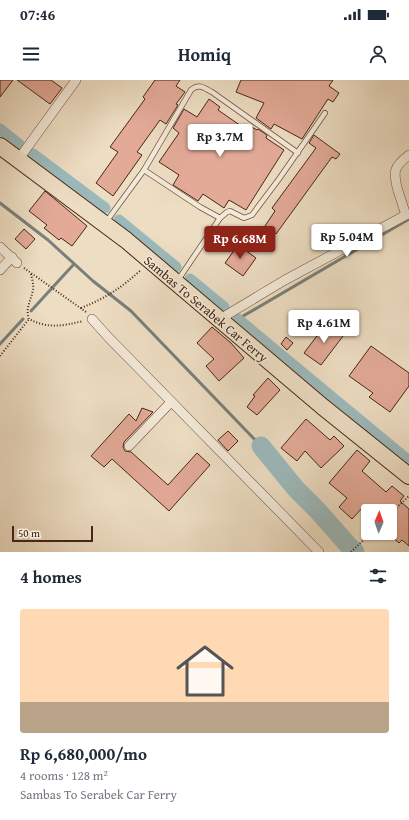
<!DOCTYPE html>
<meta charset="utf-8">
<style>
:root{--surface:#fff;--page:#f2f2f3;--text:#1f2937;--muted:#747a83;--accent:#8f2418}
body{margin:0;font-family:"Gentium Book Plus",serif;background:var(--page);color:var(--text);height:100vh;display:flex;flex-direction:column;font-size:15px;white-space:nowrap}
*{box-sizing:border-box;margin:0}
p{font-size:13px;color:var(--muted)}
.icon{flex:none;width:22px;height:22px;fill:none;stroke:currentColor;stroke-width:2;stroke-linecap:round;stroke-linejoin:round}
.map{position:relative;height:472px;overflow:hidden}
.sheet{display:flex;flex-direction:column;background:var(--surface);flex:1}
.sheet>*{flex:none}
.needle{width:26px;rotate:2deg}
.fabs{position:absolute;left:361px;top:424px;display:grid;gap:8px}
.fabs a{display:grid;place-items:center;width:36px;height:36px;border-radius:4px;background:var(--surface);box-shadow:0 1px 3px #0004;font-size:20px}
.scale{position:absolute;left:12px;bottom:10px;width:81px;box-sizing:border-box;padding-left:4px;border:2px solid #472715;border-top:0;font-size:11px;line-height:14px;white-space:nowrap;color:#472715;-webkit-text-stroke:3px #f3e9d8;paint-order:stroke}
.price{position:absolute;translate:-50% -34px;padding:0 9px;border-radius:4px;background:#fff;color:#222;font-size:13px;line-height:26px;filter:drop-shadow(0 1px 2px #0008)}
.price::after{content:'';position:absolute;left:50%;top:24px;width:12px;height:9px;margin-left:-6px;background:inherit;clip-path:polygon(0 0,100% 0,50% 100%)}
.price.active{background:var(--accent);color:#fff}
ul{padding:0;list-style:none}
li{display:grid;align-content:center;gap:8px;height:212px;padding:0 20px}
li span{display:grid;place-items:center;height:124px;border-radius:4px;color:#555}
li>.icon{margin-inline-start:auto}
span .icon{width:72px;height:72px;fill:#fffc;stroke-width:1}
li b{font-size:17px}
h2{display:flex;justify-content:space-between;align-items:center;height:48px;padding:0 20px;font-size:17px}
.status{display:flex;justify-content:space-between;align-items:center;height:28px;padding:0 20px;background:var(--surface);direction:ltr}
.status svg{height:11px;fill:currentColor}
header{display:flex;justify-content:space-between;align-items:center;height:52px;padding:0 20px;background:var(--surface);font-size:18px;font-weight:800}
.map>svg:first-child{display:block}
</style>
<div class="status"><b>07:46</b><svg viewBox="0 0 49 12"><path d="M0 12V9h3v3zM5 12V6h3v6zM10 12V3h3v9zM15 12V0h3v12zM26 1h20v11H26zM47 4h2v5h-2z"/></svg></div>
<header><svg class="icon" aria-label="menu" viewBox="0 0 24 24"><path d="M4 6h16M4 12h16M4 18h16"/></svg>Homiq<svg class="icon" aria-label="person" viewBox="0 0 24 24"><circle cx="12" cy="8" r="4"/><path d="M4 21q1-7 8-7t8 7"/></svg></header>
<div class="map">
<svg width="409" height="472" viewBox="0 0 409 472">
<rect width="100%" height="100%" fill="#edddc3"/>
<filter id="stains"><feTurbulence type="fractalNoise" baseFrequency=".005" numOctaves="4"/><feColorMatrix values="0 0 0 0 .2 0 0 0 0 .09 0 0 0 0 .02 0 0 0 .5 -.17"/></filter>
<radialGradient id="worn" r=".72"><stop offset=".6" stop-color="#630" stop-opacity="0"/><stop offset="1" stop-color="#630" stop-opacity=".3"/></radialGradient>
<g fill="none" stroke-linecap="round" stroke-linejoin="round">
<g stroke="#7a7f79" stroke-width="3">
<path d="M0 123 48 160 93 201 131 231 261 366"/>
<path d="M31 231 74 184"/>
<path d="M238 239 409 139"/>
<path d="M0 264 23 239"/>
</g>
<g stroke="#9cbabc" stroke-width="11">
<path d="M0 49 19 64"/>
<path d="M33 74 105 128"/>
<path d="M119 140 176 187"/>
<path d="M190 199 224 227"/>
<path d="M238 239 409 381"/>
</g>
<path stroke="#9cbabc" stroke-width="19" d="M261 366 296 409 318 431 348 465 355 472"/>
</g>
<g fill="#e3aa98" stroke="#472715">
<path d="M0 0H13L0 17Z"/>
<path d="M17 0H51L62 8 50 24Z"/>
<path d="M155 0H180L176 6 185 12 176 24 178 25 166 44 160 40 137 72 142 75 113 116 96 103 118 72 110 67 145 19 143 17Z"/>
<path d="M241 0H333L329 6 339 13 333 22 328 19 302 59 274 44 271 49 256 38 264 23 236 12Z"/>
<path d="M209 19 220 27 218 30 247 50 250 46 257 50 258 49 267 55 266 58 284 70 246 130 229 120 224 128 203 114 198 121 173 105 179 95 159 82 179 53 173 48 184 29 197 37Z"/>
<path d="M314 55 340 74 336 79 332 77 276 154 265 146 275 131 272 128 316 68 309 63Z"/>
<path d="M45 111 87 146 72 166 61 158 59 160 44 148 47 145 29 131Z"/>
<path d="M24 149 35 159 26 169 15 159Z"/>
<path d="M238 165 256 178 243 196 225 183Z"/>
<path d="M326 244 343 256 321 285 304 273Z"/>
<path d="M212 247 231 263 244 278 219 301 206 286 214 279 197 263Z"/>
<path d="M286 257 293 263 287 270 281 264Z"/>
<path d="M371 266 409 293V306L390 332 369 317 373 313 349 296Z"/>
<path d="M268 298 280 310 257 335 247 327 255 316 253 315Z"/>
<path d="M142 328 153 332 124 362 123 367 125 371 131 372 168 405 197 373 210 385 169 431 112 379 104 387 91 376 129 334 136 341Z"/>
<path d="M306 339 330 360 334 356 344 366 321 388 305 371 297 381 281 368Z"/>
<path d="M228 351 238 361 228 371 218 360Z"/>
<path d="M357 370 370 381 362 391 386 412 392 406 404 416 400 421 409 429V466L402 460 399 463 390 455V431H370L364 426 352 439 339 427 347 418 329 403Z"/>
</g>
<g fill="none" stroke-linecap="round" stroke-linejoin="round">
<g stroke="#705440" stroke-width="6">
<g id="lane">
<path d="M144 90 200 127 220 138 178 200"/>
<path d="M220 138 227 132 230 131 244 138 252 135 279 99 325 33"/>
<path d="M106 142 144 90 191 10C199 3 204 8 212 12L298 73"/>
</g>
</g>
<g stroke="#705440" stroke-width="10">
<g id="street">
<path d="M18 80 76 0"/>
<path d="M0 167 17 183"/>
<path d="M0 190 12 177"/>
<path d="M92 239 109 258 319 472"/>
<path d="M220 239 285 200 406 135C403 127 401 119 398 111 393 92 393 87 409 75"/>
<path d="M129 366 171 322"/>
</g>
</g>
<g stroke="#472715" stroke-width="18">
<path id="highway" d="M0 66 126 160 323 327 409 396"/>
</g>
<g stroke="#472715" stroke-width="2" stroke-dasharray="1 2" stroke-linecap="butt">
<path d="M24 188 86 232"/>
<path d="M31 194C32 199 34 205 33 210 31 220 25 229 29 239 48 249 63 246 83 241"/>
<path d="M81 228C106 218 121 208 141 190"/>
<path d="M0 276 29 239"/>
<path d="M390 434 409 416"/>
<path d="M351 472 371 453"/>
</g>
<use href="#lane" stroke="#f3e9d8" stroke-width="4.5"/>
<use href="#street" stroke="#f3e9d8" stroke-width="9"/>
<use href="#highway" stroke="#edddc3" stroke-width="16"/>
</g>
<g text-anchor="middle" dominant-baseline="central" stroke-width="3" stroke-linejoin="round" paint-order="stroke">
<g font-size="13" fill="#472715" stroke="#f3e9d8">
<text transform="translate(206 229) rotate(40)">Sambas To Serabek Car Ferry</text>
</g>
</g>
<rect width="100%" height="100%" filter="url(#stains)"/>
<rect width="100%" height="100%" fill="url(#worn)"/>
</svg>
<div class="fabs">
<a><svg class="needle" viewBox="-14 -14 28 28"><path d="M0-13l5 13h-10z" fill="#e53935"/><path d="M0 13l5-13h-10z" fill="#747a83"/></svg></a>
</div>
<div class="scale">50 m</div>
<b class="price" style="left:220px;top:78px">Rp 3.7M</b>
<b class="price" style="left:347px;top:178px">Rp 5.04M</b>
<b class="price active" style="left:240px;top:180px">Rp 6.68M</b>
<b class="price" style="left:324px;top:264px">Rp 4.61M</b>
</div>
<section class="sheet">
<h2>4 homes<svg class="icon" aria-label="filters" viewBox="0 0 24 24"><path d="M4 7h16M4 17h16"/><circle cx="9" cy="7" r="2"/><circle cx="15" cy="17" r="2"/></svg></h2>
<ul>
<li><span style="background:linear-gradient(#ffd9b3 75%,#b9a48a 0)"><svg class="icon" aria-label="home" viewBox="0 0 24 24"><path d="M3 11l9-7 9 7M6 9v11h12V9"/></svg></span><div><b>Rp 6,680,000/mo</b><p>4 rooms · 128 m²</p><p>Sambas To Serabek Car Ferry</p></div></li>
</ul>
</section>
